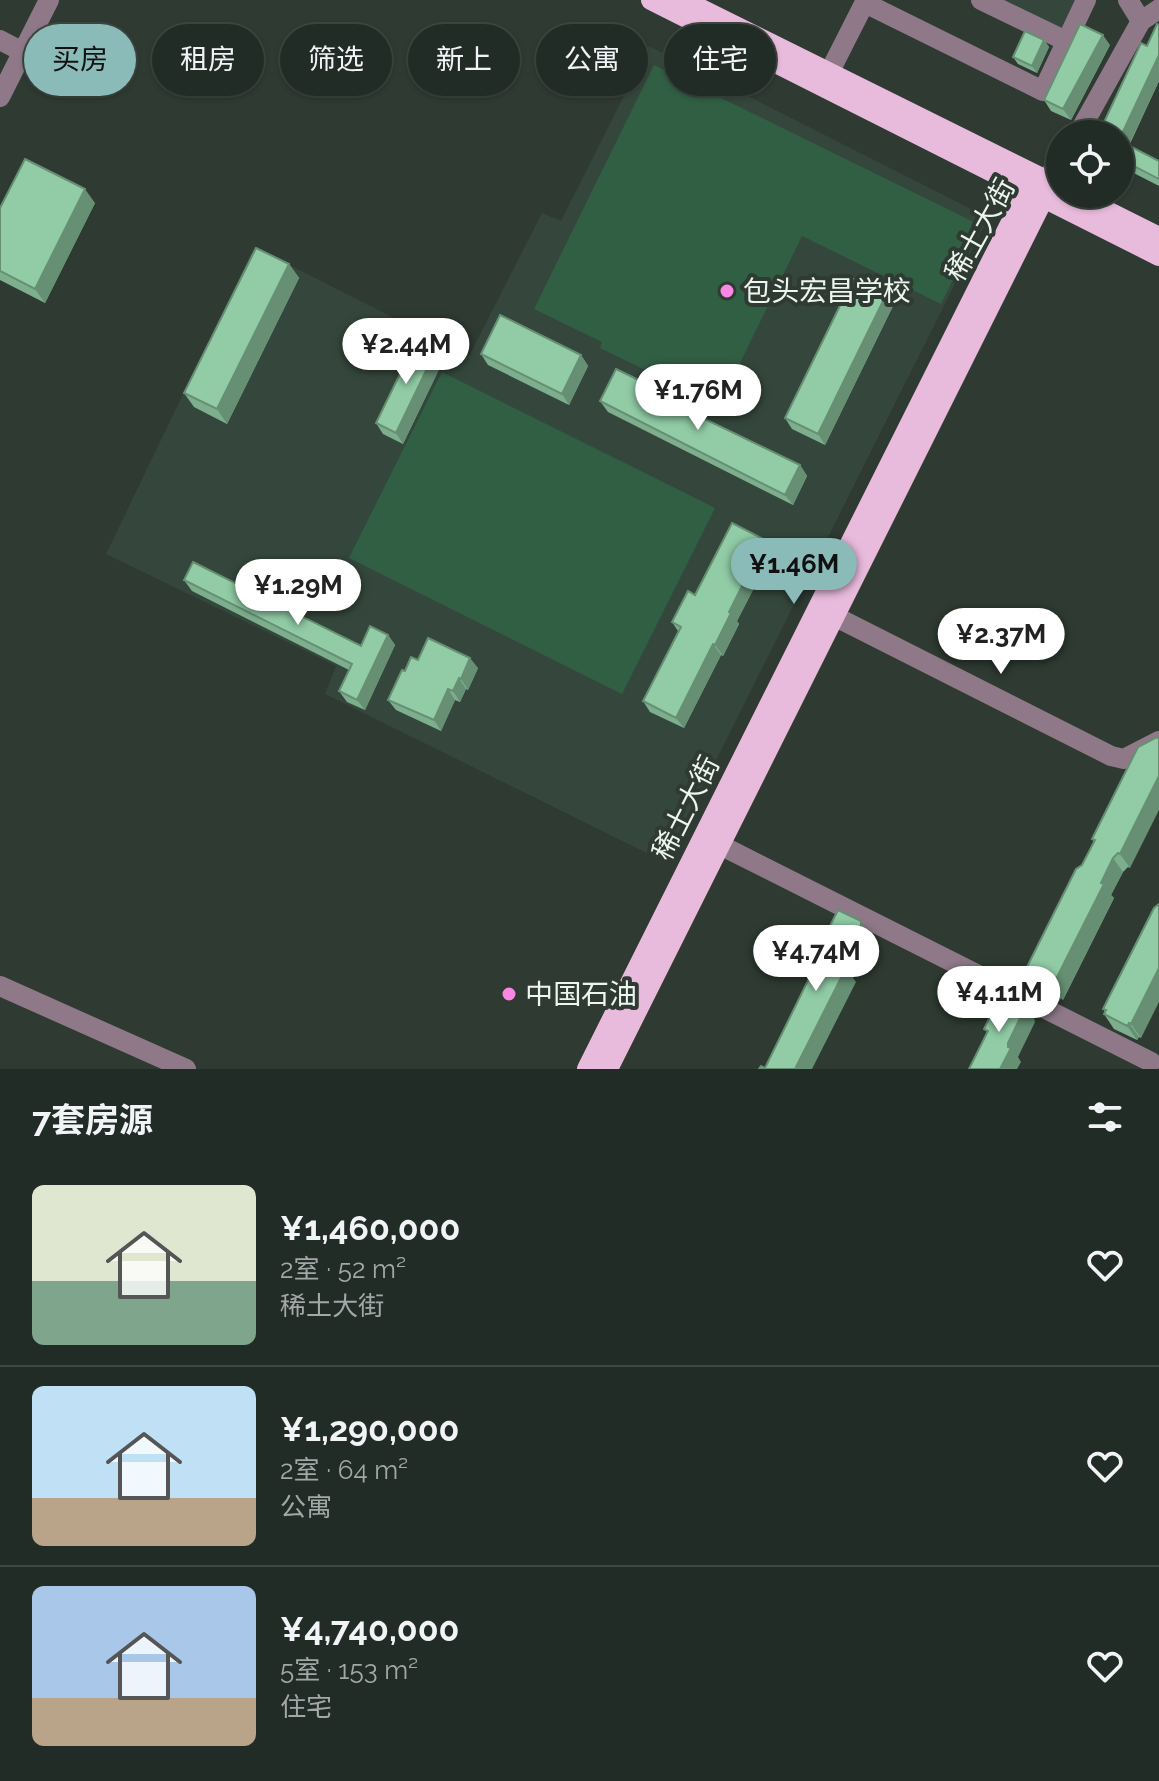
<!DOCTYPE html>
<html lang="zh">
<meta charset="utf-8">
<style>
:root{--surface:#222c26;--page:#2e3832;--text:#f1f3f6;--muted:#a2a7a7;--line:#3f4843;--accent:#8bbbb9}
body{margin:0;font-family:Raleway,"Noto Sans SC",sans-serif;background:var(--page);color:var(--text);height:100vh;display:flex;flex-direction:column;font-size:30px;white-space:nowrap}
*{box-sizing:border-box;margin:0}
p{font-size:26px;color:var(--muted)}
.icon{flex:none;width:44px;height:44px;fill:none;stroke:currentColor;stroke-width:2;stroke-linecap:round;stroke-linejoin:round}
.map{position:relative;height:1069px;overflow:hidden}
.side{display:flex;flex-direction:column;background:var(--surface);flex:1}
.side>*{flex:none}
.top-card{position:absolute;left:24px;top:24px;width:1112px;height:72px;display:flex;gap:16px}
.buttons{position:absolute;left:1046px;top:120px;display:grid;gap:16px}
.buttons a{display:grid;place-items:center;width:88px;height:88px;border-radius:50%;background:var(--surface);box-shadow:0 2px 6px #0004,0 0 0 2px var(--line);font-size:40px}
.price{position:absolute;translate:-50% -68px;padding:0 18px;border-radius:28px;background:#fff;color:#222;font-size:26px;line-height:52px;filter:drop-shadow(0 2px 4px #0008)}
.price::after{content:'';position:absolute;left:50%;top:48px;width:24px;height:18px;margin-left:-12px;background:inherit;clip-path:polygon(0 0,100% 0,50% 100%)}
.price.on{background:var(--accent);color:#111}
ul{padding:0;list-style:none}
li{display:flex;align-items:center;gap:24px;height:200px;padding:0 32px}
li+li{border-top:2px solid var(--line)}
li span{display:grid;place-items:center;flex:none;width:224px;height:160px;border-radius:12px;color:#555}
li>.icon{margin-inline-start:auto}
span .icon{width:96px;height:96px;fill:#fffc;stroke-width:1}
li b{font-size:34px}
h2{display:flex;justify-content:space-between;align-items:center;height:96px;padding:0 32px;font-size:34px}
.chip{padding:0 28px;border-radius:36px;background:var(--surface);box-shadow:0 2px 6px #0004,0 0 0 2px var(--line);font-size:28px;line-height:72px}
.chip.on{background:var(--accent);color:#111}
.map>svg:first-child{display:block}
</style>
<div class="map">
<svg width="1159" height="1069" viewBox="0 0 1159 1069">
<rect width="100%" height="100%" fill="#2e3a32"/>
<g fill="#35473c">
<path d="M997 0H1078L1061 32Z"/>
<path d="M649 46 977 212 984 226 665 862 325 694 336 666 106 554 254 247 469 356 542 213 561 221Z"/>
</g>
<g fill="#315f44">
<path d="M654 65 980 225 941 304 802 236 719 406 600 348 602 342 534 309Z"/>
<path d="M442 372 715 508 622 694 349 558Z"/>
</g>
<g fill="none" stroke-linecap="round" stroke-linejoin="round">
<g stroke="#8f7989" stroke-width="20">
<path d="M981 0 1066 41"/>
<path d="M1128 0 1141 21"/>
<path d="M865 3 1043 91 1086 0"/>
<path d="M0 40 23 52"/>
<path d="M829 73 866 0"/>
<path d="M0 97 49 0"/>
<path d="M1078 134 1141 21 1159 9"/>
<path d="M1043 179 1060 167"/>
<path d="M834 616 1111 756 1124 759 1159 741"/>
<path d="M720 845 1151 1062"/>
<path d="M0 986 186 1069"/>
</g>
<g stroke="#e8badc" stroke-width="20">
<path d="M651 0 1159 256"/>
<path d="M683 0 1060 187"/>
<path d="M1073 194 1159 237"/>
<path d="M587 1069 1027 190 1043 179"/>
<path d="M608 1069 1044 198 1043 179"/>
</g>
</g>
<g fill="#7daf8f">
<path d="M1159 25V81L1129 146 1159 161V186L1120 166V134L1100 131Z"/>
<path d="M1044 40 1049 47 1037 73 1018 64 1013 57Z"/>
<path d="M1110 45 1071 120 1051 111 1044 100Z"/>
<path d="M95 203 45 303 0 280V208Z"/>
<path d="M289 264 299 278 227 424 194 407 184 393Z"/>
<path d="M893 306 825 445 792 429 785 418Z"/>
<path d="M437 348 444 359 403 444 383 434 376 423Z"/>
<path d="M481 354 581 355 588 366 569 405 488 365Z"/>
<path d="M600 401 693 413 800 465 807 476 793 505 608 412Z"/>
<path d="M773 551 737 621 739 624 723 656 721 655 684 728 650 712 643 701 678 631 672 622 695 595Z"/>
<path d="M184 580 361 646 388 635 395 645 365 710 347 702 339 691 349 670 192 591Z"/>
<path d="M418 660 478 668 468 690 466 689 460 702 455 700 441 731 396 710 388 700 405 671Z"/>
<path d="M1138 747 1130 868 1128 867 1123 872 1111 895 1114 898 1063 1000 1061 998 1059 1001 1036 989 1026 975 1027 973 1025 971 1094 842 1092 839Z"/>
<path d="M1154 908 1141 1038 1139 1037 1137 1040 1114 1029 1104 1014 1105 1012 1103 1009Z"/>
</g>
<g fill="#668f74">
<path d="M1103 35 1110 45 1071 120 1063 109Z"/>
<path d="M1044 40 1049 47 1037 73 1032 66Z"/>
<path d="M1159 55V81L1126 151 1120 142V138Z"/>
<path d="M85 189 95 203 45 303 35 289Z"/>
<path d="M289 264 299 278 227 424 217 409Z"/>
<path d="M886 295 893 306 825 445 818 434Z"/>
<path d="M437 348 444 359 403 444 396 433Z"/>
<path d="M581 355 588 366 569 405 562 394Z"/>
<path d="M686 403 694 414 684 409Z"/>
<path d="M800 465 807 476 793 505 785 495Z"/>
<path d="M765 540 773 551 737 621 739 624 723 656 715 645 729 612Z"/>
<path d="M388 635 395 645 365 710 357 700Z"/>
<path d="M713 644 721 655 684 728 676 718Z"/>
<path d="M470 658 478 668 468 690 461 679Z"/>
<path d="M459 678 466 689 460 702 453 691Z"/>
<path d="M448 689 455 700 441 731 434 720Z"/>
<path d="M1159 776V810L1130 868 1120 854Z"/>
<path d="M1113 858 1123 872 1111 895 1114 898 1063 1000 1053 985Z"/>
<path d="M861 921 870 935 871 939 854 973 853 978 856 982 812 1069H795L843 966 844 959Z"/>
<path d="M1159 968V1002L1141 1038 1131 1024Z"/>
<path d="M1051 984 1061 998 1059 1001 1050 987Z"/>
<path d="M1025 1004 1034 1018 1035 1022 1018 1057 1021 1062 1017 1069H1000L1008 1043Z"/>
<path d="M1129 1023 1139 1037 1137 1040 1127 1026Z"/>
</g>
<g fill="#91cca6" stroke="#668f74" stroke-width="2">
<path d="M1080 24 1103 35 1063 109 1044 100Z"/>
<path d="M1157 24 1159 25V55L1120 138V134H1084L1088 125 1100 131 1141 43 1147 46Z"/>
<path d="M1025 31 1044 40 1032 66 1013 57Z"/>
<path d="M1120 141 1159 161V179L1120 159Z"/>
<path d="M25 159 85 189 35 289 0 271V208Z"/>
<path d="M256 248 289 264 217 409 184 393Z"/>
<path d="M853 279 886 295 818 434 785 418Z"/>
<path d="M500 315 581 355 562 394 481 354Z"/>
<path d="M417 339 437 348 396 433 376 423Z"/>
<path d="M616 369 686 403 684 409 800 465 785 495 600 401Z"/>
<path d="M732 523 765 540 729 612 731 613 715 645 713 644 676 718 643 701 681 627 672 622 688 591 695 595Z"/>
<path d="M193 562 361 646 370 626 388 635 357 700 339 691 352 664 184 580Z"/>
<path d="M428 638 470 658 461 679 459 678 453 691 448 689 434 720 388 700 402 670 405 671 411 657 418 660Z"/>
<path d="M1157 737 1159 739V776L1120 854 1118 853 1113 858 1101 883 1104 884 1053 985 1051 984 1050 987 1026 975 1028 972 1025 971 1076 869 1082 865 1095 840 1092 839 1138 747Z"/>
<path d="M1159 904V968L1131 1024 1129 1023 1127 1026 1104 1014 1106 1010 1103 1009 1154 908Z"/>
<path d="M838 910 861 921V925L844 959 843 966 846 968 795 1069H759L761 1066 765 1068 824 948 820 946Z"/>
<path d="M1002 992 1025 1004V1008L1008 1043V1047L1011 1048 1000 1069H969L988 1031 984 1029Z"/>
</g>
<g fill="#fc86e3" stroke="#2e3a32" stroke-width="3">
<circle cx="727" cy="291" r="8"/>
<circle cx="509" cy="994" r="8"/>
</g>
<g text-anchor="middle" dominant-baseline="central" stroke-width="8" stroke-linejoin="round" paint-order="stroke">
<g font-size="28" fill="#edf5f0" stroke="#2e3a32">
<text transform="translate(980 230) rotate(-61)">稀土大街</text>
<text transform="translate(686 808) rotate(-63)">稀土大街</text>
</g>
<g font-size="28" fill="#edf5f0" stroke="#2e3a32" text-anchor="start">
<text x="743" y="291">包头宏昌学校</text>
<text x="525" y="994">中国石油</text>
</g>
</g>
</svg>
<div class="buttons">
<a><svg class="icon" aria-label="locate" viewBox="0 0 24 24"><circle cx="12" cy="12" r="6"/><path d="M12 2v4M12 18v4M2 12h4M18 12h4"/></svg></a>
</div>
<b class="price" style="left:406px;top:386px">¥2.44M</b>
<b class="price" style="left:698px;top:432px">¥1.76M</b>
<b class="price on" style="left:794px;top:606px">¥1.46M</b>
<b class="price" style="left:298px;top:627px">¥1.29M</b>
<b class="price" style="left:1001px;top:676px">¥2.37M</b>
<b class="price" style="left:816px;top:993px">¥4.74M</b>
<b class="price" style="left:999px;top:1034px">¥4.11M</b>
<div class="top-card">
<a class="chip on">买房</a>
<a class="chip">租房</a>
<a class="chip">筛选</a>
<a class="chip">新上</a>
<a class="chip">公寓</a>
<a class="chip">住宅</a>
</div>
</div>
<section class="side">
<h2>7套房源<svg class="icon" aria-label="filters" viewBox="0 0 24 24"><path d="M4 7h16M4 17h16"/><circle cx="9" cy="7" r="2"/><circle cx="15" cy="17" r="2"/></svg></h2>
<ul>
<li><span style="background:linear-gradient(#dfe7d0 60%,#7fa58c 0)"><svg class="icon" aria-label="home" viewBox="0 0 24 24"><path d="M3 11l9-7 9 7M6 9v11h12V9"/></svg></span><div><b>¥1,460,000</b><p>2室 · 52 m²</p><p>稀土大街</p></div><svg class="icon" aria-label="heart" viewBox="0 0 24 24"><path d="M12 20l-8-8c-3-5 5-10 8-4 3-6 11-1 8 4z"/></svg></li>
<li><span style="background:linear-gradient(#bfe0f5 70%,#b9a48a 0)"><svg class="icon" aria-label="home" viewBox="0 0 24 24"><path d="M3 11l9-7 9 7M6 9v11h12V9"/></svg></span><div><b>¥1,290,000</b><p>2室 · 64 m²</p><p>公寓</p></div><svg class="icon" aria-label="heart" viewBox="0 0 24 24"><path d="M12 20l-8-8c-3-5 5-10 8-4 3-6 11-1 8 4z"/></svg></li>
<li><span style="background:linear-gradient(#a9c7e8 70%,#b9a48a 0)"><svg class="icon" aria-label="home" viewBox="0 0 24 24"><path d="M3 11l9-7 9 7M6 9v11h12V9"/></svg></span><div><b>¥4,740,000</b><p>5室 · 153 m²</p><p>住宅</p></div><svg class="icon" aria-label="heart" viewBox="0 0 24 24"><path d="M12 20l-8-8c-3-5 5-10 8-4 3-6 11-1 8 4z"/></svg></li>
</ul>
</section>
